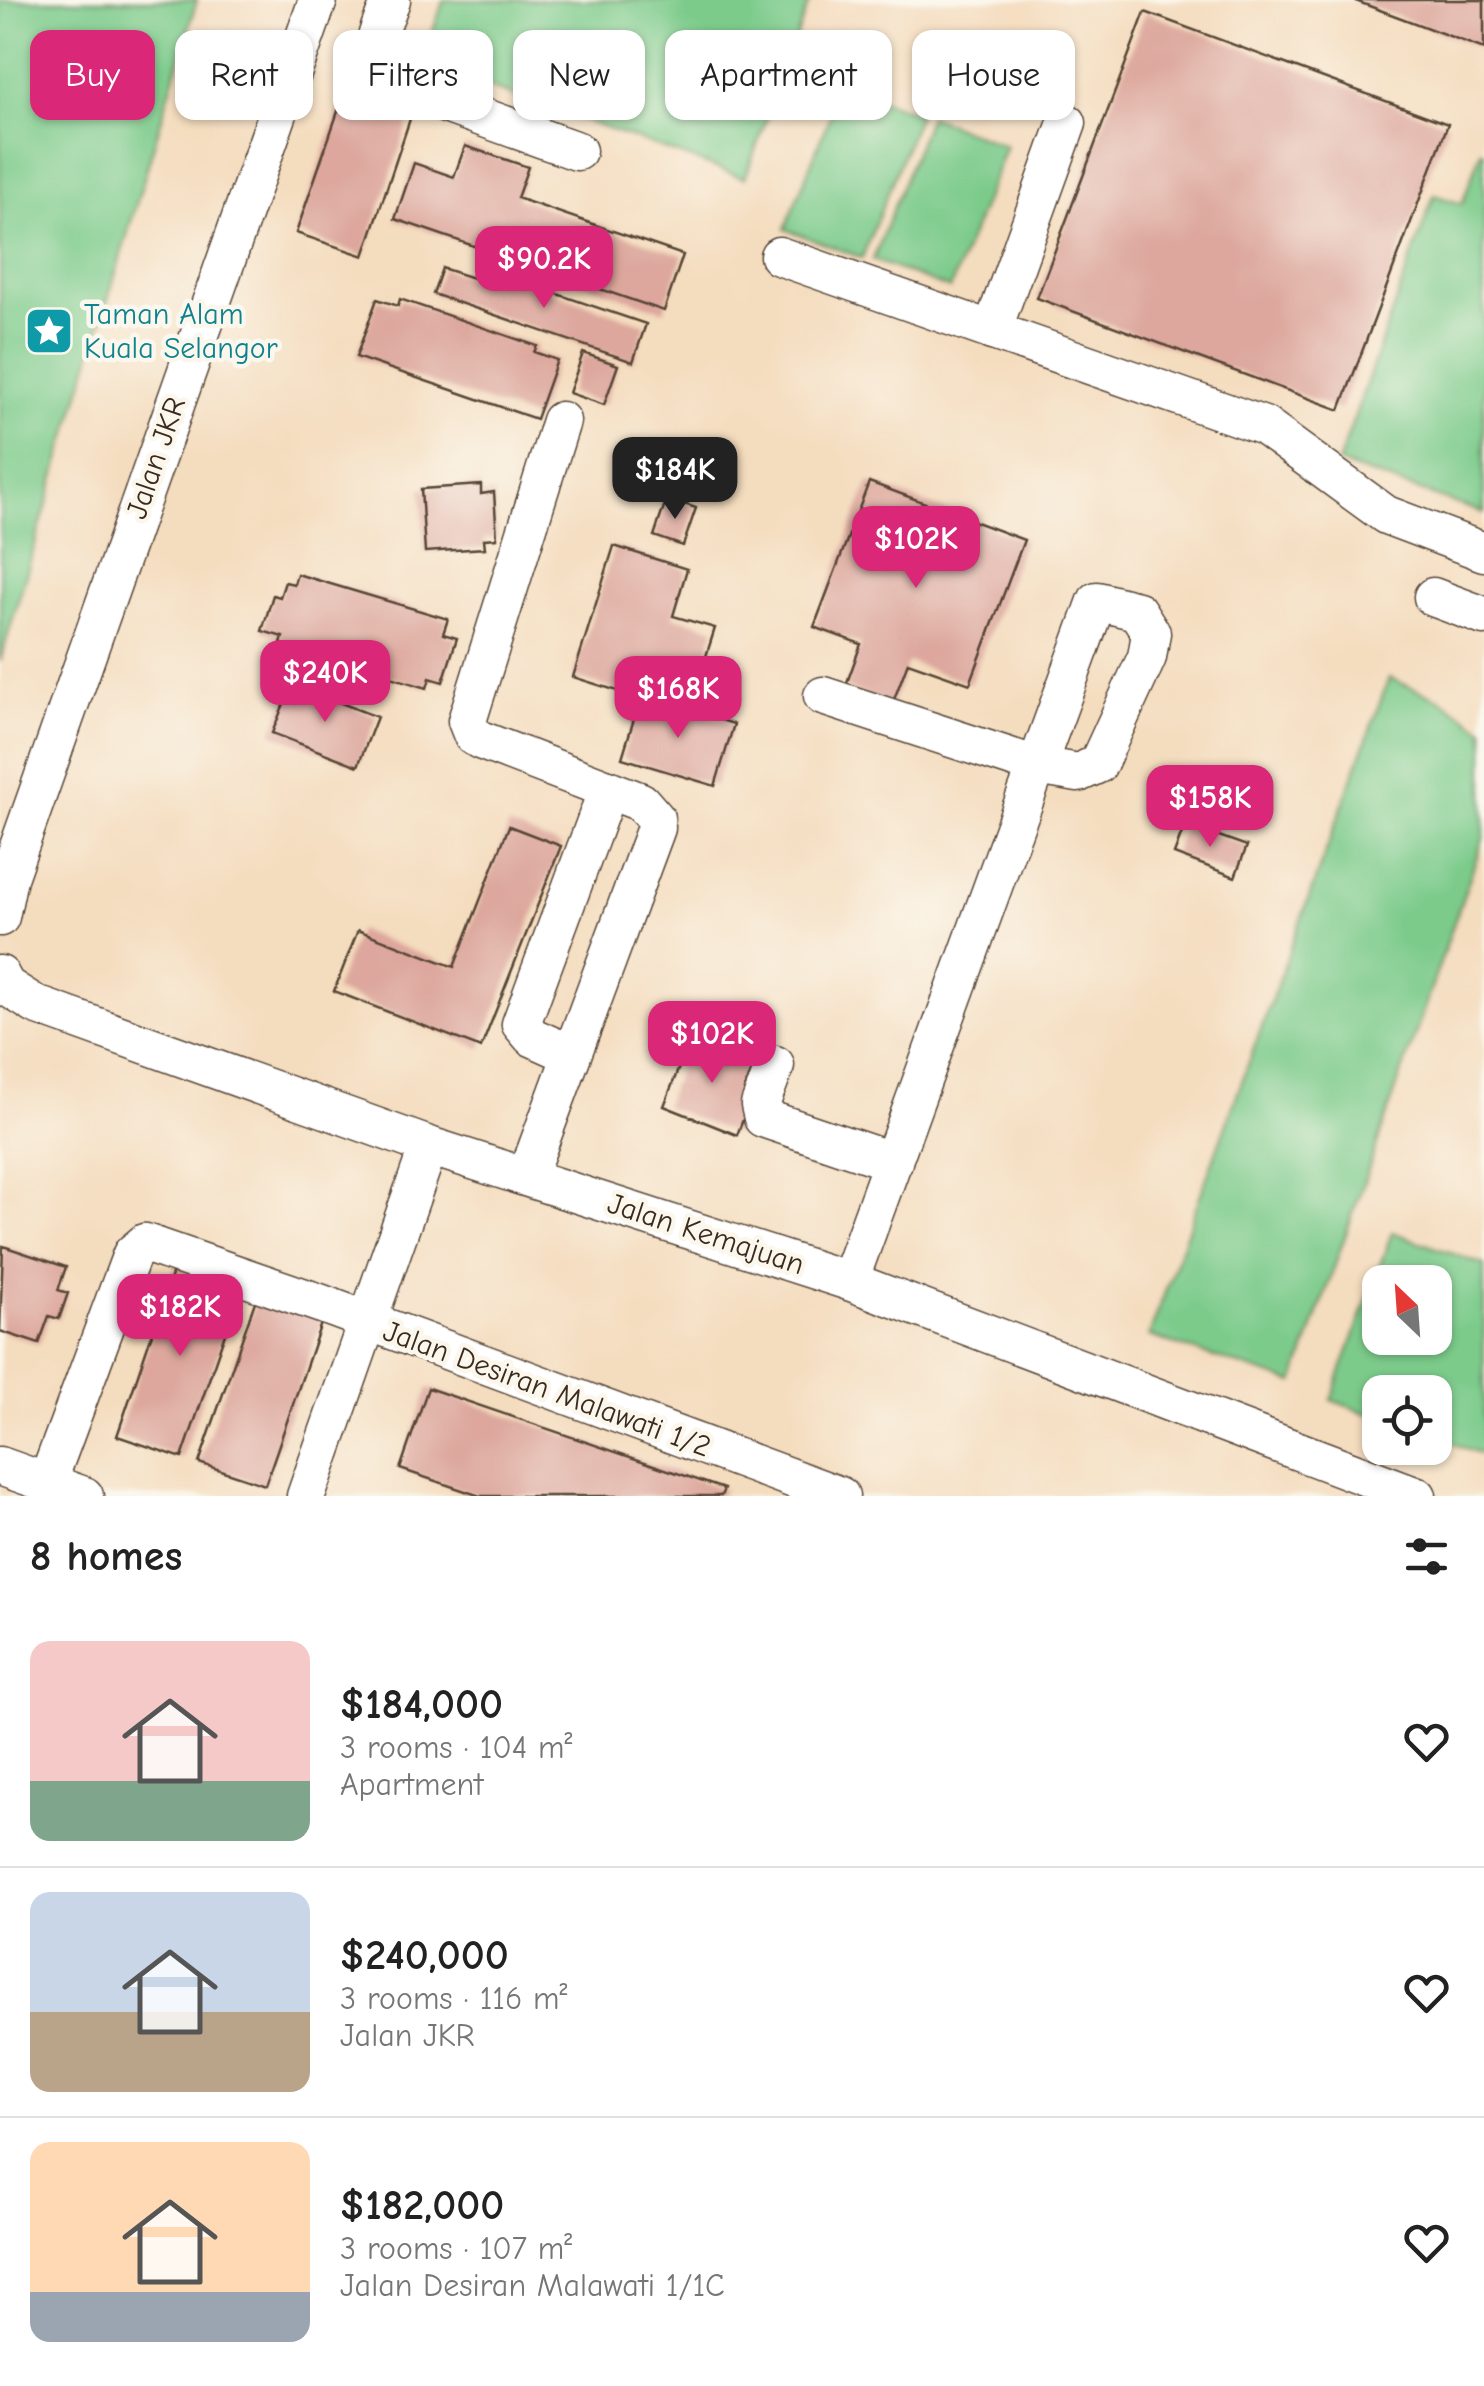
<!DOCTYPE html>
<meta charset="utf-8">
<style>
:root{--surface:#fff;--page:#f2f2f2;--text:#222;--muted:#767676;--line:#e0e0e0;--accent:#db2777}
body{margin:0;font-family:"Comic Neue",sans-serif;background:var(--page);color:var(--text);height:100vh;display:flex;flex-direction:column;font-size:38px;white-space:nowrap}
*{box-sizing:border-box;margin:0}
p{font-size:32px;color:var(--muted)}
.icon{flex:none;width:55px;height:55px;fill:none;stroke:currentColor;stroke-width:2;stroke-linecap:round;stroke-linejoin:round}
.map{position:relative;height:1496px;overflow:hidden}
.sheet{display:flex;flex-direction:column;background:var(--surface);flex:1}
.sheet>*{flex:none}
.banner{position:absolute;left:30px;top:30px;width:1425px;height:90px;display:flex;gap:20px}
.needle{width:65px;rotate:335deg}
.controls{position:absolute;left:1362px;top:1265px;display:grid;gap:20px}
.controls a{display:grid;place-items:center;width:90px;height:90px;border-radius:20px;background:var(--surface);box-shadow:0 2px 8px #0004;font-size:50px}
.price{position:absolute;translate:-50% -85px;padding:0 22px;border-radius:20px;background:var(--accent);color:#fff;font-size:32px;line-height:65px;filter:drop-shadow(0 2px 5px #0008)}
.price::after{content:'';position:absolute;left:50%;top:60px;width:30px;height:22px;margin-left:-15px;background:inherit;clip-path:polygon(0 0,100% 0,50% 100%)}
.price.on{background:#222;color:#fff}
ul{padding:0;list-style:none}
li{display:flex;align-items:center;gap:30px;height:250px;padding:0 30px}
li+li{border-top:2px solid var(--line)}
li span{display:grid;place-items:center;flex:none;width:280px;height:200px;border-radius:20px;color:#555}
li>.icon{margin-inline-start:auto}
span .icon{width:120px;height:120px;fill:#fffc;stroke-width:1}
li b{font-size:42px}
h2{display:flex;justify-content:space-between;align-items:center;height:120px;padding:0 30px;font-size:42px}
.chip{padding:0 35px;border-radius:20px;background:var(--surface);box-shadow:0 2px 8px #0004;font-size:35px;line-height:90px}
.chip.on{background:var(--accent);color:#fff}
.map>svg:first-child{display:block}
</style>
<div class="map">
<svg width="1484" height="1496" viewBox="0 0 1484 1496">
<rect width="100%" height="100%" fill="#fbf7ec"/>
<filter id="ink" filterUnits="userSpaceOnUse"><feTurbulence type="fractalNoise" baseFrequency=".01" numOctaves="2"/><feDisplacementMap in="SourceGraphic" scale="20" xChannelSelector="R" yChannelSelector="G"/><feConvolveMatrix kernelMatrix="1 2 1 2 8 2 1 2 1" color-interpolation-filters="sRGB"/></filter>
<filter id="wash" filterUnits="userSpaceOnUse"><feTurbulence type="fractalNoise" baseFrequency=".0048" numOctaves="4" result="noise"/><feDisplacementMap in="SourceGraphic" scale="40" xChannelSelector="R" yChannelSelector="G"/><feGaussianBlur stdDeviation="2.25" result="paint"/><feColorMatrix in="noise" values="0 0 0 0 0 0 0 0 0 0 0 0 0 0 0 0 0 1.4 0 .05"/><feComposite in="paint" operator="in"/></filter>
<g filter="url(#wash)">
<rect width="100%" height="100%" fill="#f4dcbe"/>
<g fill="#7bcb8b" stroke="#5b7a54" stroke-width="2.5" fill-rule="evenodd">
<path d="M0 0H197L0 662Z"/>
<path d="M444 0H810L745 178 421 63Z"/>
<path d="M842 85 919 114 862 258 785 229Z"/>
<path d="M929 116 1006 146 950 289 873 260Z"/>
<path d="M1481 151 1484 152V513L1338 463 1434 195 1462 204Z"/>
<path d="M1389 678 1442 700 1484 729V836L1294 1383 1149 1336Z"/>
<path d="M1392 1232 1484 1265V1455L1435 1437V1392H1380V1418L1331 1400ZM1380 1282H1435V1338H1380Z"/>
</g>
<g id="blocks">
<g fill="#dda79d">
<path d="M1353 0H1484V49Z"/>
<path d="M1145 12 1448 124 1340 410 1037 298Z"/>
<path d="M345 91 412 113 364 256 296 233Z"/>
<path d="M465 146 528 167 517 198 683 255 664 311 395 219 414 163 454 177Z"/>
<path d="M478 267 646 324 633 362 433 294 442 268 473 278Z"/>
<path d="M377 299 398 306 400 299 537 346 534 352 557 360 536 419 356 357Z"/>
<path d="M583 353 618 365 604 405 569 393Z"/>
<path d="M869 482 1024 540 970 684 908 662 892 705 845 688 861 644 814 627Z"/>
<path d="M481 485V494L494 492 497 538 484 539 485 548 425 552 421 489Z"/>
<path d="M667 498 696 508 683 546 654 536Z"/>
<path d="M614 546 687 569 673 616 715 628 697 685 639 667 630 695 573 677Z"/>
<path d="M297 574 448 619 443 634 457 638 443 682 430 678 427 688 281 644 283 637 262 631 273 595 280 597 285 582 294 584Z"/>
<path d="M292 684 377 717 358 766 272 733Z"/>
<path d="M641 696 734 724 715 786 622 758Z"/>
<path d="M1185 824 1247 846 1235 877 1174 854Z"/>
<path d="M509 826 561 846 481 1048 334 991 358 930 454 967Z"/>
<path d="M691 1036 756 1061 744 1090 753 1094 737 1135 664 1106Z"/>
<path d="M3 1246 66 1267 58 1290 68 1293 59 1319 49 1316 39 1344 0 1331Z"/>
<path d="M177 1260 243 1281 182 1458 117 1436Z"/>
<path d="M260 1287 326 1309 265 1485 199 1463Z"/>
<path d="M428 1388 724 1489 721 1496H480L400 1469Z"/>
</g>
</g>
</g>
<g filter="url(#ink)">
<use href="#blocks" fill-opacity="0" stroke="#574536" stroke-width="2.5"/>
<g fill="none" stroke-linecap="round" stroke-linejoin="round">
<g stroke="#574536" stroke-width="41">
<g id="minor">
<path d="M391 0C380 32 362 56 387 83L577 151"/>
<path d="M779 256 1264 426 1386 515 1484 552"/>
<path d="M992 331 1067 123"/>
<path d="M1433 597 1484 616"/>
<path d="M823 696 1037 766 1078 773 1098 764 1147 657 1151 633 1137 611 1097 601 849 1281"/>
<path d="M0 917 8 878 318 0"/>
<path d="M0 975 6 986 36 1005 429 1146 849 1281 1417 1496"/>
<path d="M570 1054 532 1037 521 1024 608 789"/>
<path d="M775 1065 760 1105 763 1118 893 1162"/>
<path d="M527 1176 656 828 655 818 641 802 480 740 473 736 467 721 561 421"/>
<path d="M0 1466 84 1496"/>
<path d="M47 1483 132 1254 145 1243 322 1304 840 1496"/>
<path d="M306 1496 429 1146"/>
</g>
</g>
<use href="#minor" stroke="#fff" stroke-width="38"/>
</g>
</g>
<defs>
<g id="sight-square" transform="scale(2.5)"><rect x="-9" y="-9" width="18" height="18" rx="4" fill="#0f9aa8" stroke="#fbf7ec"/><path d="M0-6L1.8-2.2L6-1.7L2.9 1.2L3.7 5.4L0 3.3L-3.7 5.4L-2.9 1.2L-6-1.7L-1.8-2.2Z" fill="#fff"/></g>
</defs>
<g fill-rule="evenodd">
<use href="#sight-square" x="49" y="331"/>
</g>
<g text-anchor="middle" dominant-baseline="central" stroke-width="9" stroke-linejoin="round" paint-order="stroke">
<g font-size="30" fill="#0d838f" stroke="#fbf7ec" text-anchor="start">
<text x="84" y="314">Taman Alam<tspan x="84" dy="34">Kuala Selangor</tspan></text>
</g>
<g font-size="30" fill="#3b2a1e" stroke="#fbf7ec">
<text transform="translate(156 458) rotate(-71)">Jalan JKR</text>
<text transform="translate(706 1234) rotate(18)">Jalan Kemajuan</text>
<text transform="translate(547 1389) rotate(20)">Jalan Desiran Malawati 1/2</text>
</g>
</g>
</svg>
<div class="controls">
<a><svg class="needle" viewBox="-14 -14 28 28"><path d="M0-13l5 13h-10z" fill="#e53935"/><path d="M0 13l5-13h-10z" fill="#767676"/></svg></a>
<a><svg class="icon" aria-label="locate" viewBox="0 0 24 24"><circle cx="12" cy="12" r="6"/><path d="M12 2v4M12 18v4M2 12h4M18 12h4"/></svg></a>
</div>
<b class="price" style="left:544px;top:311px">$90.2K</b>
<b class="price on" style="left:675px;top:522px">$184K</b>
<b class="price" style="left:916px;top:591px">$102K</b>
<b class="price" style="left:325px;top:725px">$240K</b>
<b class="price" style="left:678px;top:741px">$168K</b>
<b class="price" style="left:1210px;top:850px">$158K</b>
<b class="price" style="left:712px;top:1086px">$102K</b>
<b class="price" style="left:180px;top:1359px">$182K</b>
<div class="banner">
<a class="chip on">Buy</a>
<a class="chip">Rent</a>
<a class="chip">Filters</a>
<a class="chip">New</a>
<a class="chip">Apartment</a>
<a class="chip">House</a>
</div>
</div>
<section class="sheet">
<h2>8 homes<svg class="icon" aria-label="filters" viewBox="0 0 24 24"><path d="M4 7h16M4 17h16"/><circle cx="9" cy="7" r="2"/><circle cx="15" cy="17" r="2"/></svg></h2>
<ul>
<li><span style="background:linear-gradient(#f6c9c9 70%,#7fa58c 0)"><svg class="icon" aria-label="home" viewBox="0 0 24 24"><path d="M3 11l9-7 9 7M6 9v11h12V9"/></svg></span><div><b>$184,000</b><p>3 rooms · 104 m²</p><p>Apartment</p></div><svg class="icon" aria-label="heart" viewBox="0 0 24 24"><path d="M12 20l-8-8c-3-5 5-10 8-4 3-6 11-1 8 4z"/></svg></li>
<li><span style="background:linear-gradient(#c9d6e8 60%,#b9a48a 0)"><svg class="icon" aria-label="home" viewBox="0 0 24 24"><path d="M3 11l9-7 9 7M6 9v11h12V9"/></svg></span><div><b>$240,000</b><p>3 rooms · 116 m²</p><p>Jalan JKR</p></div><svg class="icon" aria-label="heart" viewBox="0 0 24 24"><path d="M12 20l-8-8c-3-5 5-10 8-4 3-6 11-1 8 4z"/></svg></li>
<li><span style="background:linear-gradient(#ffd9b3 75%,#9aa5b1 0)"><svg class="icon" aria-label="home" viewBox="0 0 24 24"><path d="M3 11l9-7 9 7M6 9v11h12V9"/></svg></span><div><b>$182,000</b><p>3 rooms · 107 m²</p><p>Jalan Desiran Malawati 1/1C</p></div><svg class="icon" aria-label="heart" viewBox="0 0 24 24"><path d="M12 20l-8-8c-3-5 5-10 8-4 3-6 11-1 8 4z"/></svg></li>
</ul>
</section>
